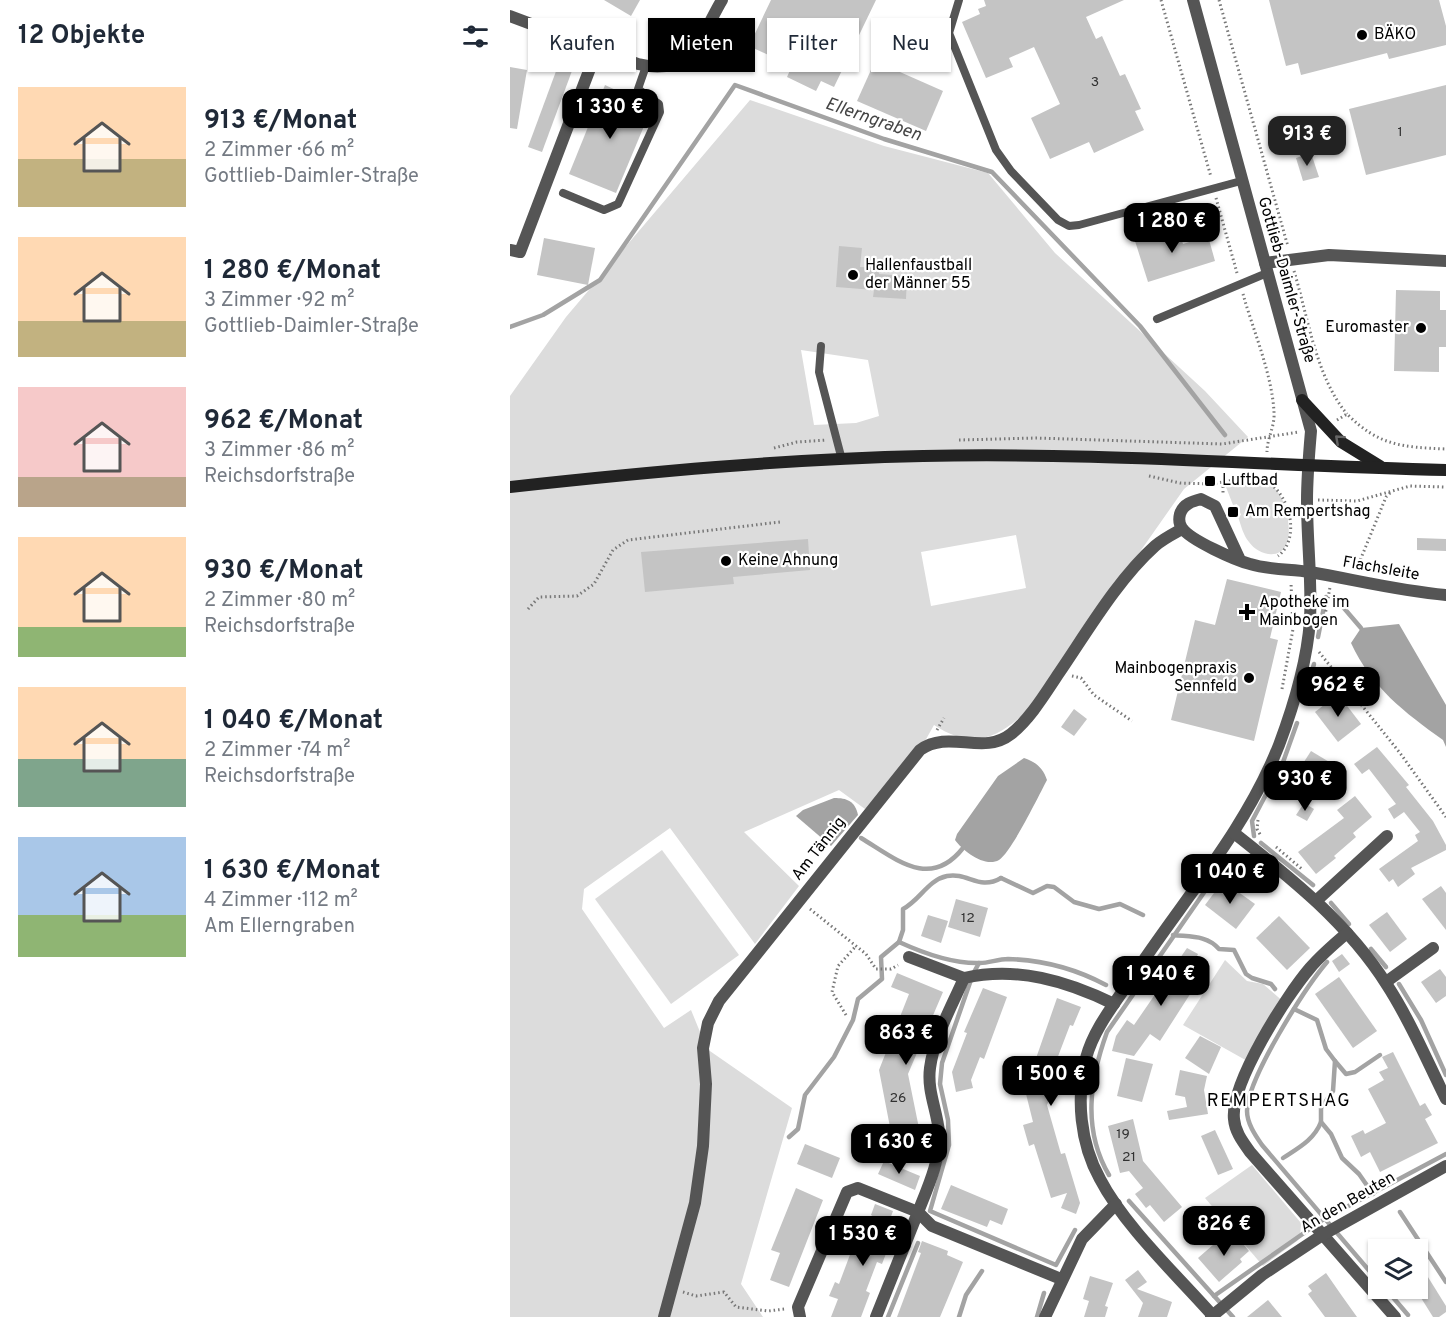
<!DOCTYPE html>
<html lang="de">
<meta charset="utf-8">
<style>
:root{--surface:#fff;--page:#f6f6f7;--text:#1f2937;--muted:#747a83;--accent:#000}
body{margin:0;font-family:Overpass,sans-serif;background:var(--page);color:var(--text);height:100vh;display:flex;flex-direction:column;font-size:22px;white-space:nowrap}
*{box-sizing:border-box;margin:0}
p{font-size:20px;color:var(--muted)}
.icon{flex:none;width:33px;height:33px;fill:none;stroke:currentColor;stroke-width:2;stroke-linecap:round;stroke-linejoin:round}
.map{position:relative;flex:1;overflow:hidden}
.side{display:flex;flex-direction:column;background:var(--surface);width:510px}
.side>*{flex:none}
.guide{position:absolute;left:18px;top:18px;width:570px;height:54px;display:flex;gap:12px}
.buttons{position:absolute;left:858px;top:1239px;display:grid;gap:12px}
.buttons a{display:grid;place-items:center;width:60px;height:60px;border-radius:0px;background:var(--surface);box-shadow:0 2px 4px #0004;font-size:30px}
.price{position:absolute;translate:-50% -51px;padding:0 14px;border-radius:12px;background:var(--accent);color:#fff;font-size:20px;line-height:39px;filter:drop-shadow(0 2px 3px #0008)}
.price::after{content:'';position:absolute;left:50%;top:36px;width:18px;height:14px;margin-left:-9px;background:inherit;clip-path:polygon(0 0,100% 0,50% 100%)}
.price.active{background:#222;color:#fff}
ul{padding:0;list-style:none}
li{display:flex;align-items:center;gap:18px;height:150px;padding:0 18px}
li span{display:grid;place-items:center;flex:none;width:168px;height:120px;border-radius:0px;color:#555}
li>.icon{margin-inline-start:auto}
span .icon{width:72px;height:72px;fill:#fffc;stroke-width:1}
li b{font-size:26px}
h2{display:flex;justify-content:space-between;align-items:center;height:72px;padding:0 18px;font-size:26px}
.chip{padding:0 21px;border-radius:0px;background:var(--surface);box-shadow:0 2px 4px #0004;font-size:21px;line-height:54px}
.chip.active{background:var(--accent);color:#fff}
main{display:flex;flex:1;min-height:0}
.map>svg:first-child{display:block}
</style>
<main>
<section class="side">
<h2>12 Objekte<svg class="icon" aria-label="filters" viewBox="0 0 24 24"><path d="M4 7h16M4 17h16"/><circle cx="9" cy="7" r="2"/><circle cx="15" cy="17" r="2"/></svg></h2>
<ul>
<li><span style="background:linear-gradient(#ffd9b3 60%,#c2b280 0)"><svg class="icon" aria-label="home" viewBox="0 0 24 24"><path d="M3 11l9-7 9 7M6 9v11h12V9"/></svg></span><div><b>913 €/Monat</b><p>2 Zimmer · 66 m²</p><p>Gottlieb-Daimler-Straße</p></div></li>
<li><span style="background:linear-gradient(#ffd9b3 70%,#c2b280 0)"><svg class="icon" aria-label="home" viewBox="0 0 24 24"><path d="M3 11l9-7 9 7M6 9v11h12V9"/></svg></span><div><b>1 280 €/Monat</b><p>3 Zimmer · 92 m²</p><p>Gottlieb-Daimler-Straße</p></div></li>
<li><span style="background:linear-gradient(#f6c9c9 75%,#b9a48a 0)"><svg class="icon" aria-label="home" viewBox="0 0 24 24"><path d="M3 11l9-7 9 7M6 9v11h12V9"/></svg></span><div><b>962 €/Monat</b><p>3 Zimmer · 86 m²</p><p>Reichsdorfstraße</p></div></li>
<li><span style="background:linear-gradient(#ffd9b3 75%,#8fb573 0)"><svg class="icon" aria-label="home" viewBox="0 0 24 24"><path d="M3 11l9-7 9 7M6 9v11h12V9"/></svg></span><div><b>930 €/Monat</b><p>2 Zimmer · 80 m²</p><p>Reichsdorfstraße</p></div></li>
<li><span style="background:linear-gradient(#ffd9b3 60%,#7fa58c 0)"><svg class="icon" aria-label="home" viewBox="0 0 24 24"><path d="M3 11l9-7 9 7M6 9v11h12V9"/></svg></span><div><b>1 040 €/Monat</b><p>2 Zimmer · 74 m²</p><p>Reichsdorfstraße</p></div></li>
<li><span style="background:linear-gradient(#a9c7e8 65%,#8fb573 0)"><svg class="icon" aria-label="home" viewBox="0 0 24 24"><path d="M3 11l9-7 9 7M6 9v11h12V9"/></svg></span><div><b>1 630 €/Monat</b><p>4 Zimmer · 112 m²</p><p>Am Ellerngraben</p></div></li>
</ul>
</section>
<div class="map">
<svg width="936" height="1317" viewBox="0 0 936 1317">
<rect width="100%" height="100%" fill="#fff"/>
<g fill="#dcdcdc" fill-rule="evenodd">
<path d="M240 100 374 146 478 173 545 253 695 391 738 437 674 489 523 704C493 736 465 752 424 725L415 741 355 809 329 790 234 832 289 886 245 944 160 828 74 889 72 909 154 1028 181 1010 197 1049 282 1108 231 1284 253 1317H0V396L56 317ZM291 350 358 360 369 416 346 423 304 425ZM506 535 516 588 421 606 411 552Z"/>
<path d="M739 481C748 482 758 482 765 489 776 499 782 529 777 543 770 561 748 555 739 542 733 535 731 525 728 517L731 515 727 504 723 505 716 487 719 484Z"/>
<path d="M152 850 229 955 161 1004 85 899Z"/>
<path d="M715 960 737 981 753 984 775 1003 739 1062 673 1025Z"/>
<path d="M742 1165 791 1223 790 1237 787 1241 753 1266 695 1198Z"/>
</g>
<g fill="#a3a3a3">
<path d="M889 624 936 705V747L933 740C894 712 862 688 841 643L851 628Z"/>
<path d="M514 758C526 762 533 768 537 780 528 797 502 851 489 860 475 868 453 851 445 840L447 834 488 776Z"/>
<path d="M324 798C337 798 345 801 348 815L321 846 286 816 293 810Z"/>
</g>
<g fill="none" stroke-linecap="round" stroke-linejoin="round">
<g stroke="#a3a3a3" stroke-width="4.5">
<path d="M0 327 33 315 90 280 225 85 374 139 482 172 630 326 715 435"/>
<path d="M833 607 851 628"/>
<path d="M808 637 816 597"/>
<path d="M793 702 804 664"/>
<path d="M772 765 787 723"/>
<path d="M744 836 742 821 762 783"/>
<path d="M351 838C386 859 420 890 453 848"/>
<path d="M751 843 803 885"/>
<path d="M491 878 523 893 537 886 544 887 564 902 589 909 610 904 633 915"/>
<path d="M821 903 839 924"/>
<path d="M663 935C680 937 697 935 709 949L724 950 736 974 742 978 761 984 765 989"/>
<path d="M389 942C413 953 443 964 470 963 479 963 488 959 498 959 532 960 566 969 596 985"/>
<path d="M861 949 876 967"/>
<path d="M817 962C795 988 737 1079 737 1111 737 1123 745 1135 752 1145L868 1281"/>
<path d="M469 963 463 974 432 1063 430 1084 438 1120 439 1145 420 1211 546 1265 565 1230"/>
<path d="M889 984 911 1020 936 1075"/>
<path d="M784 1009 807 1020 816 1049 825 1061 823 1091 811 1108V1122L821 1134 832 1158 849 1174 863 1194"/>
<path d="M825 1061 836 1074 845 1072 870 1055"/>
<path d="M279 1137 288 1129 295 1095 324 1057 343 1020 348 999 372 979 371 957 389 942 393 930V909C410 900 418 880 437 876 458 872 469 891 491 878"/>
<path d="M773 1158C788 1148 804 1140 811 1122"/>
<path d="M599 1175C572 1129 580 1079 597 1032L718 858"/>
<path d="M619 1201 723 1317"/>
<path d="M890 1212 936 1282"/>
<path d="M875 1288 898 1315"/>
<path d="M704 1296 814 1219 936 1154"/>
<path d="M378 1317 408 1243"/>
<path d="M449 1317 456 1295 472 1271"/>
<path d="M527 1317 534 1293"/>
</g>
</g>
<g fill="#c4c4c4">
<path d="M94 0H130L121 16Z"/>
<path d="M261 0H366L324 87 311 81 306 91 277 77 282 66 239 46Z"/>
<path d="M474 0H614L576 17 586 39 592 36 610 76 615 74 631 109 625 111 634 130 584 153 579 142 540 159 521 118 550 104 524 47 499 58 503 67 476 78 452 22 470 14 468 9 476 6Z"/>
<path d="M759 0H929L936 26V45L879 59 877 53 791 75 788 63 776 66Z"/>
<path d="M52 55 66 60 32 152 18 147Z"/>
<path d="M365 61 433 91 416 131 347 101Z"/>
<path d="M0 67 17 70 7 129 0 128Z"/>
<path d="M95 85 142 107 106 193 59 174Z"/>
<path d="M936 85V155L856 175 839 109Z"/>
<path d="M801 153 809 177 793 181 786 158Z"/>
<path d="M668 228 673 244 698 236 705 261 638 282 625 241Z"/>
<path d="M34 238 85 248 78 285 27 275Z"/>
<path d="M329 246 352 248 350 267 370 268 369 274 397 276 396 299 363 297 364 290 326 287Z"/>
<path d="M886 290 930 291V310H936V347H929V372L884 371Z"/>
<path d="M907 538 936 539V551L907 550Z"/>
<path d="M298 539 300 570 223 577 224 584 135 592 131 552Z"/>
<path d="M717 579 771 592 760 638 768 640 744 741 661 720 685 620 705 625Z"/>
<path d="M828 694 851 724 828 742 805 712Z"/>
<path d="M564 709 577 719 564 736 551 727Z"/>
<path d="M867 747 899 785 896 787 923 821 936 845V850L901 868 905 874 888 887 883 879 879 882 869 869 908 841 905 835 910 832 894 812 884 819 878 809 886 804 859 769 852 774 844 764Z"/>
<path d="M801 751 826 766 806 798 781 782Z"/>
<path d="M845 796 862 817 843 833 846 837 824 856 826 858 806 874 788 852 834 818 827 810Z"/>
<path d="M794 803 804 809 797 821 786 815Z"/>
<path d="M713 881 745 904 726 929 695 905Z"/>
<path d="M931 886 936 893V930L912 899Z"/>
<path d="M446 899 478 908 470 937 438 927Z"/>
<path d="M877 912 897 939 880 952 859 925Z"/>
<path d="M418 915 438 921 431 943 411 936Z"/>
<path d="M769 916 800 948 777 970 746 938Z"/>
<path d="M677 948 688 954 682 966 693 974 650 1041 640 1034 624 1056 602 1051 606 1036 617 1020 624 1025Z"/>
<path d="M832 954 840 964 829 972 822 961Z"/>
<path d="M930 969 936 977V996L926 1003 911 982Z"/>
<path d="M387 973 433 992 398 1074 412 1143 409 1144 412 1158 384 1164 381 1149 384 1148 369 1070 399 994 381 987Z"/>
<path d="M829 977 867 1031 843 1048 805 994Z"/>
<path d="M473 988 497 997 474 1059 470 1057 461 1080 463 1088 446 1092 442 1072 457 1033 454 1032Z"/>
<path d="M547 998 571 1007 563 1026 560 1025 539 1080 546 1083 537 1105 551 1154 555 1153 570 1203 566 1214 551 1208 557 1193 541 1198 524 1144 519 1146 513 1125 523 1122 515 1090Z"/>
<path d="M690 1036 711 1047 699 1074 675 1058Z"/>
<path d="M883 1052 910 1106 915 1103 922 1115 915 1119 928 1143 870 1172 860 1152 851 1157 841 1136 853 1130 855 1134 876 1123 858 1089 874 1080 869 1072 878 1068 872 1057Z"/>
<path d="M616 1058 643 1064 632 1102 607 1096Z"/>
<path d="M670 1070 697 1076 694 1090 698 1114 659 1120 657 1111 677 1107 675 1097 665 1095Z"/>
<path d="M623 1119 633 1161 672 1207 654 1222 640 1205 636 1208 625 1194 633 1188 619 1171 610 1173 598 1126Z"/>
<path d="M705 1130 723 1169 708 1175 691 1136Z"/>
<path d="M295 1144 330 1158 322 1178 287 1164Z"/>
<path d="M374 1161 410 1176 405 1190 368 1174Z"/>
<path d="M441 1185 498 1209 492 1225 480 1220 477 1227 431 1209Z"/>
<path d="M286 1188 313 1200 279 1287 260 1280 270 1253 261 1250Z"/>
<path d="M365 1204 383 1211 379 1222 387 1225 372 1264 367 1262 356 1291 360 1293 351 1317H321L328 1299 319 1296 325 1282 329 1284 341 1252 349 1256 364 1217 361 1215Z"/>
<path d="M723 1232 739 1251 730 1259 732 1262 709 1282 688 1258 711 1238 713 1241Z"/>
<path d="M412 1241 438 1251 437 1255 453 1262 430 1317H387L411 1253 408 1252Z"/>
<path d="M908 1261 936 1306V1312L929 1317H923L908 1293Z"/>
<path d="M628 1270 637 1282 627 1289 662 1302 657 1317H628L633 1303 615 1280Z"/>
<path d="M816 1273 832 1296 847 1317H815L798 1294 802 1291 798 1286Z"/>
<path d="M580 1276 603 1283 595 1306 598 1307 595 1317H574L579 1301 573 1299Z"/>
<path d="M758 1300 772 1317H737Z"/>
</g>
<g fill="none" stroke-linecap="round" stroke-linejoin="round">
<g stroke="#777" stroke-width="3" stroke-dasharray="1.5 3" stroke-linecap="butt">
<path d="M651 0 701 177"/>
<path d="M709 0 778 247"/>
<path d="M706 198 727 273"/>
<path d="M784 271C798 317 806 377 837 414"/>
<path d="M733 294C743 330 762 374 764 412 765 427 757 438 757 452"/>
<path d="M827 420 837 414C869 446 892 447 936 449"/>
<path d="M449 440 526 438 712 444 789 432"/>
<path d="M264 448 287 442 317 440"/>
<path d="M639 476 670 483 702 484 724 480 757 482"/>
<path d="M757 477V482C780 494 791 539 768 556"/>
<path d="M713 482V495"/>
<path d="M808 500 847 501 900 486 936 487"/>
<path d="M847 568 876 497 881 492"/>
<path d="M18 609 29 597 67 596 84 584 103 550 118 540 270 522"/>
<path d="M815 616 820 587"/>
<path d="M809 652 890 753 936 817"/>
<path d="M562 676 571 678 584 695 622 721"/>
<path d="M772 689 783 629 781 583"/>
<path d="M427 730 434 718"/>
<path d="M748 820 747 829 751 836"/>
<path d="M766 847 793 870"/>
<path d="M300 909 356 954 366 969H381L388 965"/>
<path d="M336 1015 322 992 328 966 346 946"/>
<path d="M173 1292 186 1296 214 1292 226 1307 258 1311 275 1309"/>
</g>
<g stroke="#555" stroke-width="8">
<path d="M449 0 439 33 486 150 501 171 548 220 559 226 569 225 731 181"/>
<path d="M53 193 94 210 108 204 150 112 149 104 128 89 136 66"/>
<path d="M647 319 757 273"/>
<path d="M311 346 309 372 332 460"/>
</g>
<g stroke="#555" stroke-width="12">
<path d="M683 0 801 431C799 454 797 478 797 501 797 541 802 580 800 620 797 663 784 705 769 745 735 831 673 900 623 976 606 1002 584 1028 576 1058 566 1098 570 1143 590 1179 615 1227 668 1276 704 1317"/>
<path d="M0 16 128 64C182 77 189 39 212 0"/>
<path d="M0 250 10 252 87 50"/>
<path d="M755 263 819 255 936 261"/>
<path d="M730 560 705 506 691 499C683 501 673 504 670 514 669 518 669 524 672 528 680 540 725 560 740 564 759 570 780 569 800 572 846 580 890 591 936 595"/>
<path d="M724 833C781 878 838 923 877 985 900 1020 917 1061 936 1099"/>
<path d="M806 901 877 836"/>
<path d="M837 933C824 944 811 955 800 968 776 996 720 1084 724 1119 725 1132 733 1142 740 1152L885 1317"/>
<path d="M399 957 454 978"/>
<path d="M876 982 923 948"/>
<path d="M551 1279 422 1226 408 1212C418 1187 431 1159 429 1132 427 1110 417 1091 420 1068 424 1037 442 1006 454 978 507 966 557 981 604 1004"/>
<path d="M154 1317 185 1203 193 1146 196 1084 193 1048 198 1023 209 1001 410 750C439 729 473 756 501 734 520 719 535 694 549 673 577 632 608 579 645 546 653 539 663 534 672 529"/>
<path d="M290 1317 288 1307 337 1192 348 1188 408 1212 366 1317"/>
<path d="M535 1317 572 1239 606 1204"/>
<path d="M701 1317 752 1275 814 1234 936 1166"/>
</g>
<g stroke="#222" stroke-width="12">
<path d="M792 400 831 442 870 466"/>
<path d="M0 487C137 472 275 459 413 456 587 452 762 466 936 470"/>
</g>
</g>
<defs><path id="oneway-chevron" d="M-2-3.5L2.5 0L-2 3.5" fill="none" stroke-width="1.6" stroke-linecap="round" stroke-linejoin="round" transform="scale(1.5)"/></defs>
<use stroke="#646464" href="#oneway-chevron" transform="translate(829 439) rotate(-138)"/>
<g fill="#000" stroke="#fff" stroke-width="2">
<circle cx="852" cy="35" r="6"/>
<circle cx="343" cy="275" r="6"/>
<circle cx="911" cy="328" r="6"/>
<rect x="694" y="475" width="12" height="12" rx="3"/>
<rect x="717" y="506" width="12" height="12" rx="3"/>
<circle cx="216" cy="561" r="6"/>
<path d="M734 603h6v6h6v6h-6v6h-6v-6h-6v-6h6z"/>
<circle cx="739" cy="678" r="6"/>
</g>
<g text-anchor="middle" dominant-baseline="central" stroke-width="4.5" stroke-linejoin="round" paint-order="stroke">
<g font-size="14" fill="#313131">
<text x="585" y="82">3</text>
<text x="890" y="132">1</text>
<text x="458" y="918">12</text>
<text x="388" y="1098">26</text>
<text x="613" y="1134">19</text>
<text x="619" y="1157">21</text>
</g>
<g font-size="16" fill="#000" stroke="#fff" text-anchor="start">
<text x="864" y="35">BÄKO</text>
<text x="355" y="266">Hallenfaustball<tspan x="355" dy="18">der Männer 55</tspan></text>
<text x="899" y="328" text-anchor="end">Euromaster</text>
<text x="712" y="481">Luftbad</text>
<text x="735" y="512">Am Rempertshag</text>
<text x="228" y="561">Keine Ahnung</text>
<text x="749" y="603">Apotheke im<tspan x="749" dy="18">Mainbogen</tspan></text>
<text x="727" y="669" text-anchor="end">Mainbogenpraxis<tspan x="727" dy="18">Sennfeld</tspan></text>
</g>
<g font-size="16" fill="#000" stroke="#fff">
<text transform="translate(776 280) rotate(74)">Gottlieb-Daimler-Straße</text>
<text transform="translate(871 569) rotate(10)">Flachsleite</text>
<text transform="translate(309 849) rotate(-52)">Am Tännig</text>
<text transform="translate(838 1203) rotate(-30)">An den Beuten</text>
</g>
<g font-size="18" font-style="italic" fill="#444" stroke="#fff">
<text transform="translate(363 120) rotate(19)">Ellerngraben</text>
</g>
<g font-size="18" letter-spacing="1.5" fill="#000" stroke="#fff">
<text x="769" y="1101">REMPERTSHAG</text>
</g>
</g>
</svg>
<div class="buttons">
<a><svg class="icon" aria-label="layers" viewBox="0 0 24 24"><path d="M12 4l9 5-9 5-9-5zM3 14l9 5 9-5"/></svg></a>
</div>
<b class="price" style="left:100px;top:140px">1 330 €</b>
<b class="price active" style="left:797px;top:167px">913 €</b>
<b class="price" style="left:662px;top:254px">1 280 €</b>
<b class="price" style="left:828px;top:718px">962 €</b>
<b class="price" style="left:795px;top:812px">930 €</b>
<b class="price" style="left:720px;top:905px">1 040 €</b>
<b class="price" style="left:651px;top:1007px">1 940 €</b>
<b class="price" style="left:396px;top:1066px">863 €</b>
<b class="price" style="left:541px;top:1107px">1 500 €</b>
<b class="price" style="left:389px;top:1175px">1 630 €</b>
<b class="price" style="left:714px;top:1257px">826 €</b>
<b class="price" style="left:353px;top:1267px">1 530 €</b>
<div class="guide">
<a class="chip">Kaufen</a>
<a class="chip active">Mieten</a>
<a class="chip">Filter</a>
<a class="chip">Neu</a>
</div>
</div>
</main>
